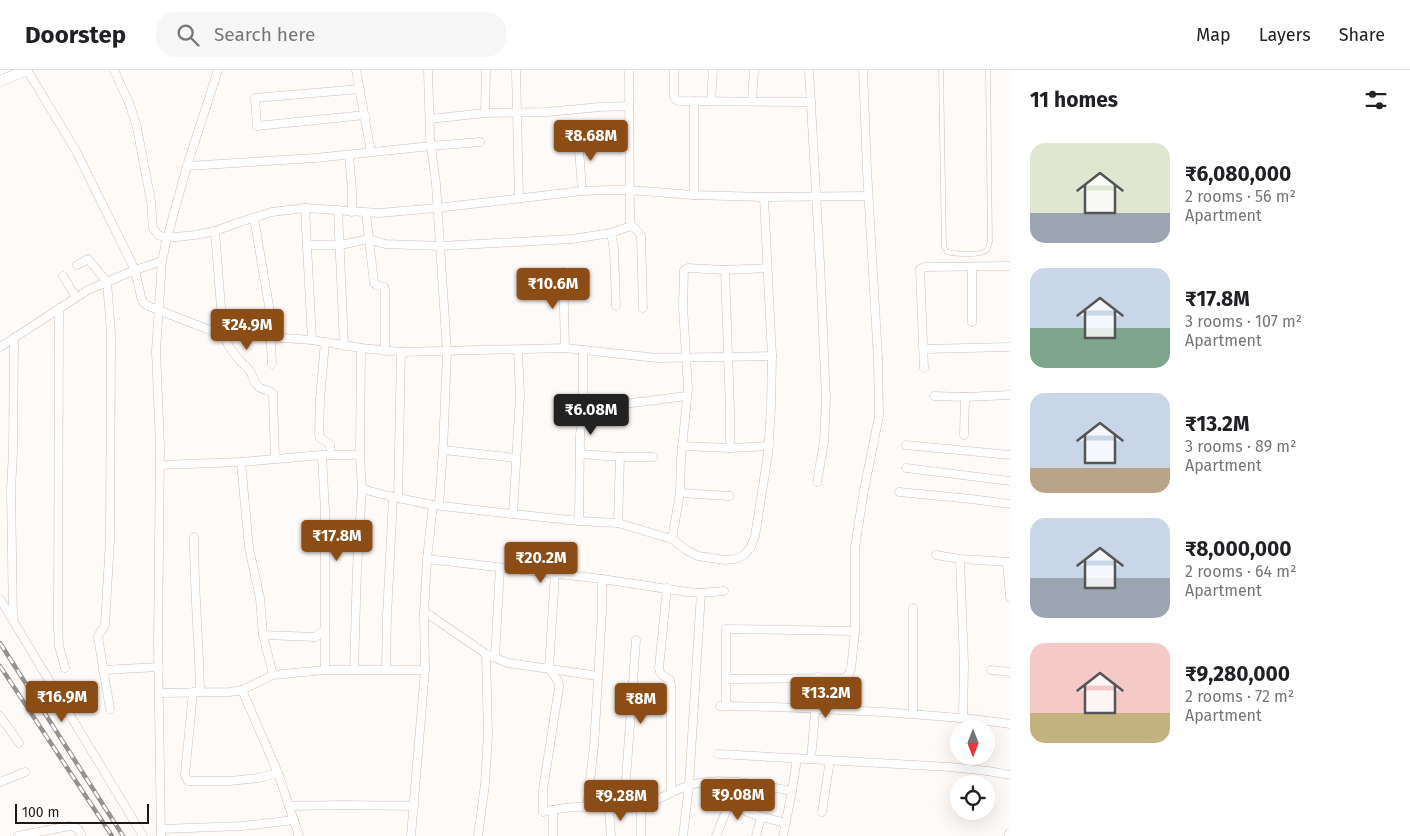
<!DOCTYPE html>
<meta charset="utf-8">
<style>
:root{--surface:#fff;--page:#f6f6f6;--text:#202124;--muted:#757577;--line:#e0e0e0;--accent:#8c4c16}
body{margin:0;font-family:"Fira Sans",sans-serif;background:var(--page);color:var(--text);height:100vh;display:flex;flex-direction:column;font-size:19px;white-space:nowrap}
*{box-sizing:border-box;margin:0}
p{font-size:16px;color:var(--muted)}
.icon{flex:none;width:28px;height:28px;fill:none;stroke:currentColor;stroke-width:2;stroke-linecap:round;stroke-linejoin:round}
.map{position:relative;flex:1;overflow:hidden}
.panel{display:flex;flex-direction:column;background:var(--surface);width:400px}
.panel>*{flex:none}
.needle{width:32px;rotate:180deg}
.buttons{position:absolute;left:950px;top:650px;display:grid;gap:10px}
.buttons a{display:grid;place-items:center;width:45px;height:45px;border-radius:50%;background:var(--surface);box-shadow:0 5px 20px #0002;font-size:25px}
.scale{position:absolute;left:15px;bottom:12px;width:134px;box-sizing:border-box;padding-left:5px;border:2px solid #1f1916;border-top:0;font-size:14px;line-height:18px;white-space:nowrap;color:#1f1916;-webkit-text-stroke:4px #fff;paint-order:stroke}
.price{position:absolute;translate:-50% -42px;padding:0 11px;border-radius:5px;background:var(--accent);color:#fff;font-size:16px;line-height:32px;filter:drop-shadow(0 1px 2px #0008)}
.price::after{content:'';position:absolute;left:50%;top:30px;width:15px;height:11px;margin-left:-8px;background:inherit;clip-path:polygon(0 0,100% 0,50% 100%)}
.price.on{background:#222;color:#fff}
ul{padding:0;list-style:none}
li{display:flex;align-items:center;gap:15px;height:125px;padding:0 20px}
li span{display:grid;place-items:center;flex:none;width:140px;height:100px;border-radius:15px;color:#555}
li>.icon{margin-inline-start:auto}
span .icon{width:60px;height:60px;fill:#fffc;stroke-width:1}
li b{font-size:21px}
h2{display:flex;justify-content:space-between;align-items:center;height:60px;padding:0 20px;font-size:21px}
header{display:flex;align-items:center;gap:30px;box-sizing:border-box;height:70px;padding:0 25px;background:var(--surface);border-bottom:1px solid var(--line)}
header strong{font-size:24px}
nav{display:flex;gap:28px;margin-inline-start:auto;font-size:18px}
.search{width:350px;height:45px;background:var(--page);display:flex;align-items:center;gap:12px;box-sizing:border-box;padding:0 18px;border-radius:20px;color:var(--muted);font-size:19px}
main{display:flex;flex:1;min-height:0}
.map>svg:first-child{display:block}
</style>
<header>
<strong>Doorstep</strong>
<div class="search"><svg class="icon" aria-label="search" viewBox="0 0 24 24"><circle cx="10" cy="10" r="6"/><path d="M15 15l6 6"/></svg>Search here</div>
<nav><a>Map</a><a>Layers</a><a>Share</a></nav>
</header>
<main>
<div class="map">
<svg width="1010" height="766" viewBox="0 0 1010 766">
<rect width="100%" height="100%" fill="#fefaf8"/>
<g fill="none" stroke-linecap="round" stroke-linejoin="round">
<g stroke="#cdbeb4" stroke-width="5">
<path id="service" d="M941 0 944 177 947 182C955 184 982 186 987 180 988 178 989 174 990 172L988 0"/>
</g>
<g stroke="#cdbeb4" stroke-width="9">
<g id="minor">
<path d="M27 0 76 81 135 200 141 227 143 232 148 236 207 259 223 263 238 265 312 270 361 278 401 282 565 278 657 288 772 286"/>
<path d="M114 0 130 35 137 58 151 131 153 158 158 165 167 168 195 165 215 161 240 152 272 142 305 138 379 143 437 138 582 121 609 120H629L694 125 764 127 868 126"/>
<path d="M356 0 371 82"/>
<path d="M428 0 430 67 436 114 447 282 443 380 439 435"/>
<path d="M516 0 519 128"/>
<path d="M629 0 630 152C632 158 639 160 641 166L643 238"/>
<path d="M674 0V27L676 30 680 31 811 32"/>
<path d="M809 0 820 193 826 329 824 372 817 412"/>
<path d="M360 19 255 28 257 56 365 45"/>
<path d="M711 31 713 0"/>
<path d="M752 31 754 0"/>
<path d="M485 43 486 0"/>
<path d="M430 49 485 43 547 42 600 37 629 36"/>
<path d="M578 64 582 121"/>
<path d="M349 85 352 120V142"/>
<path d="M187 96 315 88 431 76 480 72"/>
<path d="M694 125V31"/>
<path d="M305 138 312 270"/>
<path d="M338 140 344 276"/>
<path d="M366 143 374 213 376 215 384 217 385 220V281"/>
<path d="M254 148 269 236 272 294"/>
<path d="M215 161 223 263C226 273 233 283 240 291 243 294 247 296 249 300 253 305 254 314 259 317 264 321 269 319 273 324L275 389"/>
<path d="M611 163 614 180 616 236"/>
<path d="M307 175H340L369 169 385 174 440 176 572 169 611 163 631 156"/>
<path d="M77 195 88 189 107 212 111 263 110 469 105 555C103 560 99 562 98 567L110 639"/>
<path d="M972 197V252"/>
<path d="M725 200 730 340V378"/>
<path d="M563 202 565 278"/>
<path d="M63 206 76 227"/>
<path d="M59 238 58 557 59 576 65 598"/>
<path d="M14 268 88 220 135 200 162 191"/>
<path d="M325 272 320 329 319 364 320 368 330 374 331 385"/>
<path d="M0 277 14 268 13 381 11 419 13 549"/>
<path d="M361 278 360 385 362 419 393 427"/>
<path d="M924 279 1010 277"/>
<path d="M924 298 920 199 925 197 1010 196"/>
<path d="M934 326 965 327 1010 325"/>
<path d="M583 332 614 334 632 333 687 326"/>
<path d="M964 365 965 327"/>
<path d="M906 375 1010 385"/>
<path d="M682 376 730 378 769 376"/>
<path d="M443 380 516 388"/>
<path d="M580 384 620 387H653"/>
<path d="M322 385 325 441V600"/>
<path d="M241 392 249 478 260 528 263 565 273 605"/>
<path d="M160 395 241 392 322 385H360"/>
<path d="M906 398 1010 411"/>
<path d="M899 422 971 429 1010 434"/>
<path d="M680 423 730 426"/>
<path d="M398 428 401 282"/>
<path d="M513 444 520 326 518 280"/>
<path d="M579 451 580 366 583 332V280"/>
<path d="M618 453 620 387"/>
<path d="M194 467C194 519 199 570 200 622"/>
<path d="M672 469 680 423 681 388 688 319 683 237 684 200 688 198 725 200 767 198"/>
<path d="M936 485 960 489 1010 492"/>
<path d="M427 489 602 509 687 522 701 523 724 521"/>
<path d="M960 489 964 594 963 648"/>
<path d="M1007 492 1010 527"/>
<path d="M555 504 549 598 558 611 559 617 543 720V742C557 739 573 736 588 737 604 737 626 741 641 736 658 731 673 720 690 715 724 706 759 715 792 721L783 766"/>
<path d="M667 518 659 598C660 606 664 606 670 610L671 616V723"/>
<path d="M0 529 143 766"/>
<path d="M913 538V644"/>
<path d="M424 543 431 546 486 584 508 593 598 606"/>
<path d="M263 565 316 567 325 559"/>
<path d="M495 587 500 498"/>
<path d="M386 599 387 546 393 427 433 435 513 444 579 451 618 453 672 469 686 480 698 486 725 490 735 489 744 485 751 477 755 466 768 384 771 337 772 286 764 127"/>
<path d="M103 600 159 597"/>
<path d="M354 600 357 499 362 419"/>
<path d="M991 600 1010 602"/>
<path d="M727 609 845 608 849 604 851 599 855 561V477L864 420 879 346 878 289 867 100 863 0"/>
<path d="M242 620 278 703 299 766"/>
<path d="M193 622 185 705 188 711H230L258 708 278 703"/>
<path d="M159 623 230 622 242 620 273 605 325 600H425"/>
<path d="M720 636C774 636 827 639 881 642 924 645 967 647 1010 654"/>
<path d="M729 636 726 632V559L855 561"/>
<path d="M0 646 19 673"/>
<path d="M718 684 950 697 988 701 1010 705"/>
<path d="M811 689 818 607"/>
<path d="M717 711C735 745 752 744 786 753"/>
<path d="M0 712 25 702"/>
<path d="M792 721 797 688"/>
<path d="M289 736 345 735 414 736"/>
<path d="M641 736V766"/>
<path d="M587 737 594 676 602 542V509"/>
<path d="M624 737 636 570"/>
<path d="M609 739 611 766"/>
<path d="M822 742 830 690"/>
<path d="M161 759 243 756 294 750"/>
<path d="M18 766 69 756C77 757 79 759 82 766"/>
<path d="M161 766 158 573 160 377 156 281 162 191 167 168 187 96 218 0"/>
<path d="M411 766 425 600 424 543 427 489 433 435"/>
<path d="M478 766 485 714 488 664 486 584"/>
<path d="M553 766V740"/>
<path d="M683 766 689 715 701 523"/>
<path d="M716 766 730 731"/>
<path d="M756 766 761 747"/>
<path d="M1008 766 1010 762"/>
</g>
</g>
<g stroke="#cdbeb4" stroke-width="11">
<path id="tertiary" d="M0 11 27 0"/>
</g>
<use href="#service" stroke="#fff" stroke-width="4"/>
<use href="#minor" stroke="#fff" stroke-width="8"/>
<use href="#tertiary" stroke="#fff" stroke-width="10"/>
<g stroke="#96918f" stroke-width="4.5">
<g id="rail">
<path d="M0 573 123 766"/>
<path d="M0 596 112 766"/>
</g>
</g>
<use href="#rail" stroke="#fff" stroke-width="2.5" stroke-dasharray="8" stroke-linecap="butt"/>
</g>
</svg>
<div class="buttons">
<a><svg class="needle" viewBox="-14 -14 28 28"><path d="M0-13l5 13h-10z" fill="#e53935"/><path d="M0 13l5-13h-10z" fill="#757577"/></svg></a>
<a><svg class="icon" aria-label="locate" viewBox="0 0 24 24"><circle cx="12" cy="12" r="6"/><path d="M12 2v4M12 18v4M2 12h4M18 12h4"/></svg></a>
</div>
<div class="scale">100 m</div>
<b class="price" style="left:591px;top:92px">₹8.68M</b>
<b class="price" style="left:553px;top:240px">₹10.6M</b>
<b class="price" style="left:247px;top:281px">₹24.9M</b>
<b class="price on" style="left:591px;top:366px">₹6.08M</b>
<b class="price" style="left:337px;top:492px">₹17.8M</b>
<b class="price" style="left:541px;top:514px">₹20.2M</b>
<b class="price" style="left:826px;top:649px">₹13.2M</b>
<b class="price" style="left:62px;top:653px">₹16.9M</b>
<b class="price" style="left:641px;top:655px">₹8M</b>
<b class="price" style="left:738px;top:751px">₹9.08M</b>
<b class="price" style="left:621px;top:752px">₹9.28M</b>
</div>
<section class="panel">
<h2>11 homes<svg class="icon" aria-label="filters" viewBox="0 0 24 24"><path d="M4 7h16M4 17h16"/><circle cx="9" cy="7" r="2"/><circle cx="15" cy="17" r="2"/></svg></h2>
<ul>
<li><span style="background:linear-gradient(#dfe7d0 70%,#9aa5b1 0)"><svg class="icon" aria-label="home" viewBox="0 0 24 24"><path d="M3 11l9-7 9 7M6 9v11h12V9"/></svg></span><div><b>₹6,080,000</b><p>2 rooms · 56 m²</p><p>Apartment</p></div></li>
<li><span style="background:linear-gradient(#c9d6e8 60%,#7fa58c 0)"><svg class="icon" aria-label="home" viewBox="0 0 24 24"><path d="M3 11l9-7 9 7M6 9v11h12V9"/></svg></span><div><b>₹17.8M</b><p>3 rooms · 107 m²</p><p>Apartment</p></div></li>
<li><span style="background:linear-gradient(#c9d6e8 75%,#b9a48a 0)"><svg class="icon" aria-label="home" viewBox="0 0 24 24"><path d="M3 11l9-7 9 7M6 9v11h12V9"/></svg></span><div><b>₹13.2M</b><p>3 rooms · 89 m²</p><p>Apartment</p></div></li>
<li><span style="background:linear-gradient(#c9d6e8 60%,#9aa5b1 0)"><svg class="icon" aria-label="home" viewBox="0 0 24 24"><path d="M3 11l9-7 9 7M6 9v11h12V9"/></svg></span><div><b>₹8,000,000</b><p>2 rooms · 64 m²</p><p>Apartment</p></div></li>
<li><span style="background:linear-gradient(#f6c9c9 70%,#c2b280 0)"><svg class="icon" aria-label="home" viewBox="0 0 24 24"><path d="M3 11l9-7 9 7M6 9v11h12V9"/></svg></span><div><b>₹9,280,000</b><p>2 rooms · 72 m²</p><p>Apartment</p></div></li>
</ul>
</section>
</main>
